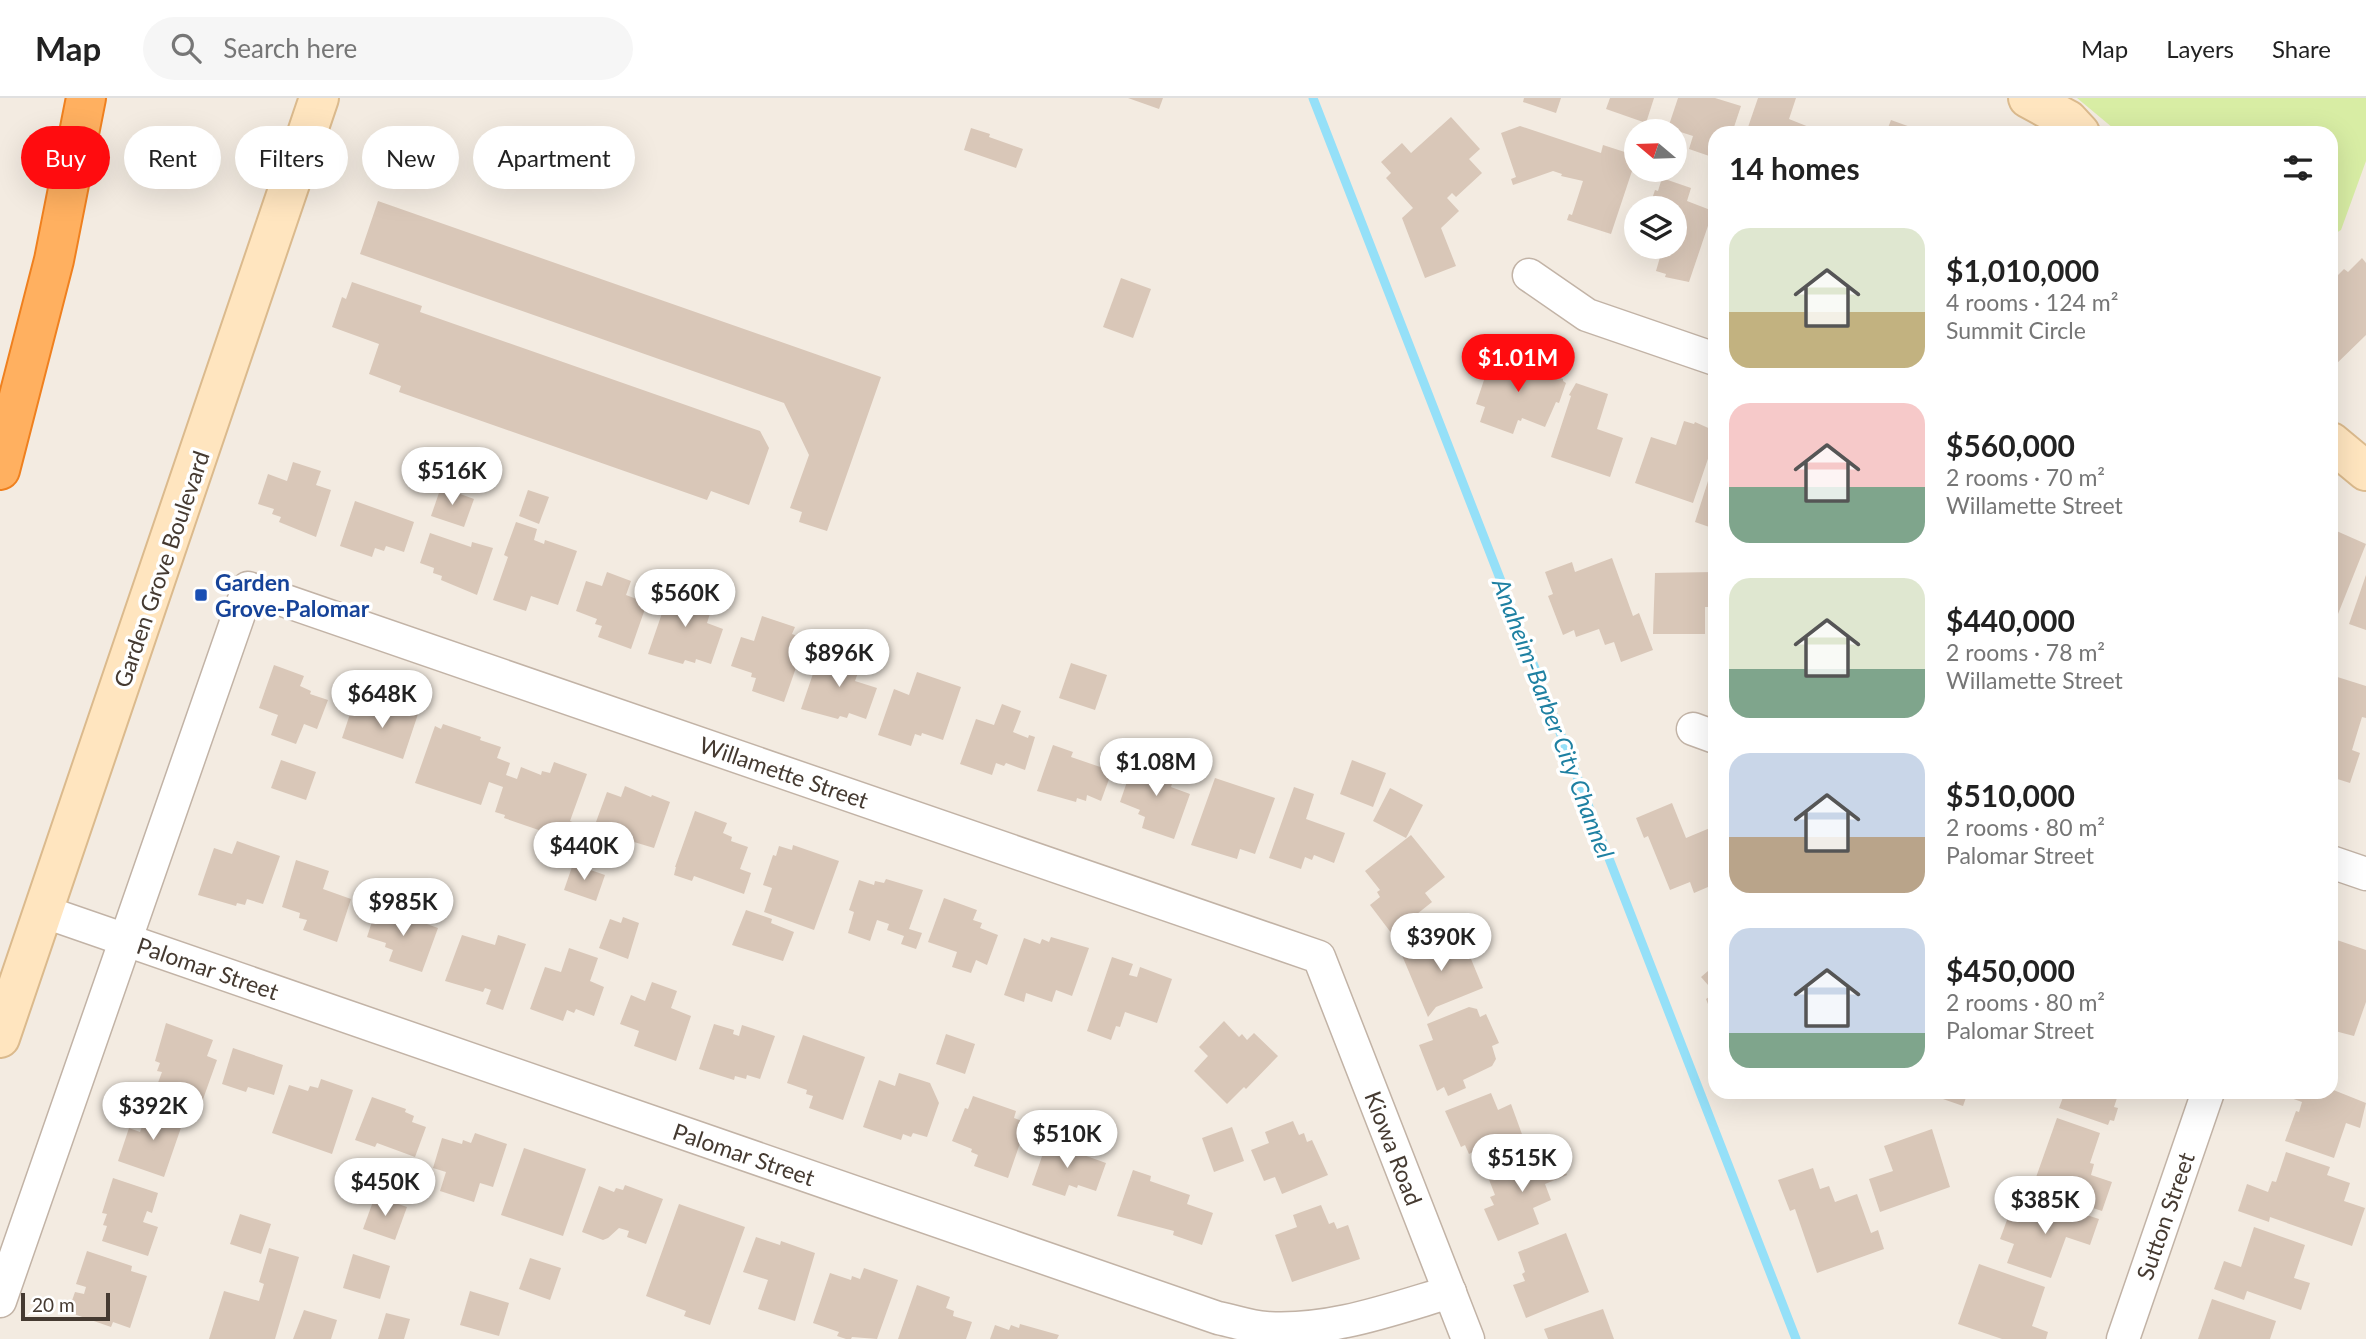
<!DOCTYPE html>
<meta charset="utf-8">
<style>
:root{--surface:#fff;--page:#f6f6f6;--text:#222;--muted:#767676;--line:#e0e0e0;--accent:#ff0c0f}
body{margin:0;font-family:Lato,sans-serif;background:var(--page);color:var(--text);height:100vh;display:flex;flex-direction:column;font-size:26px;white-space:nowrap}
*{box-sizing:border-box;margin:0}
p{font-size:23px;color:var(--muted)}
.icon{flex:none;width:38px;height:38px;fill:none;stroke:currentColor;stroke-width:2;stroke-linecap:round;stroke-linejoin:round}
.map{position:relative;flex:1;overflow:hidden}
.sheet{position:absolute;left:1708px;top:28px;width:630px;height:973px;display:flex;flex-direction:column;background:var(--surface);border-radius:21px;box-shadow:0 7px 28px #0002}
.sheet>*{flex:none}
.top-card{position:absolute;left:21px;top:28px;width:665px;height:63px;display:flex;gap:14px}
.needle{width:46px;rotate:289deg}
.buttons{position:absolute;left:1624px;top:21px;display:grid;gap:14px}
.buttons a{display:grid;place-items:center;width:63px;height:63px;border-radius:50%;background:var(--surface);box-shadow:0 7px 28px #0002;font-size:35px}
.scale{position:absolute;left:21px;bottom:18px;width:89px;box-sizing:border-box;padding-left:7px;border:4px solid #453a31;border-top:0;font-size:19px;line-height:24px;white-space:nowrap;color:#453a31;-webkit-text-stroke:5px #fff;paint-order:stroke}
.price{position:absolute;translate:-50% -60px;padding:0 16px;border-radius:24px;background:#fff;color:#222;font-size:23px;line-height:46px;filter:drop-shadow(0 2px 4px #0008)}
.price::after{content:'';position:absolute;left:50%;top:42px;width:21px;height:16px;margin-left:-10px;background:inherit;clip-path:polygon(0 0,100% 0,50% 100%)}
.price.current{background:var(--accent);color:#fff}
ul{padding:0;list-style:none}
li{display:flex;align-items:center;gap:21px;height:175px;padding:0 21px}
li span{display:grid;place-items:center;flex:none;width:196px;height:140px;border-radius:21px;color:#555}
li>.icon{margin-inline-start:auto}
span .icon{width:84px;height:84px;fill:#fffc;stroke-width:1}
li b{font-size:30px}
h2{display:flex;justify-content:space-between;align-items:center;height:84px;padding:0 21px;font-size:30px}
.tag{padding:0 24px;border-radius:32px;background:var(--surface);box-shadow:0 7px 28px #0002;font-size:24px;line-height:63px}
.tag.current{background:var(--accent);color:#fff}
header{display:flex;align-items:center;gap:42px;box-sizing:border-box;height:98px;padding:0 35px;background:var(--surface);border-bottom:2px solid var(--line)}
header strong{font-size:33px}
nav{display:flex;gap:38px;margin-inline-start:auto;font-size:24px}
.search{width:490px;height:63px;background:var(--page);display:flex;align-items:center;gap:18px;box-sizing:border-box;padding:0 24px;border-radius:38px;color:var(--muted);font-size:26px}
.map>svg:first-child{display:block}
</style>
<header>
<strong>Map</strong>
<div class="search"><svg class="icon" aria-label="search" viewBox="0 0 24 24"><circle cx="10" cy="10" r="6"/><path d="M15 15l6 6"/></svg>Search here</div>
<nav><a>Map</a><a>Layers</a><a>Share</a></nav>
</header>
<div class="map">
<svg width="2366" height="1241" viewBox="0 0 2366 1241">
<rect width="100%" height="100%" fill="#f3ebe1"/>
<path fill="#d8eda4" d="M2077 0H2366V63L2341 132 2331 138V35H2119Z"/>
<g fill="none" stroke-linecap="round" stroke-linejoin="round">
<path stroke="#95e0f8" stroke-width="9" d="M1313 0 1796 1241"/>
</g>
<g fill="#d9c7b8">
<path d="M1128 0H1163L1159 11Z"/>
<path d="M1524 0H1561L1556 15 1523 4Z"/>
<path d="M1610 0H1654L1646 25 1606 11Z"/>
<path d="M1678 0H1715L1741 8 1732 35H1715V60L1689 51 1693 38 1668 30Z"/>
<path d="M1758 0H1796L1789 21 1824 35H1746Z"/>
<path d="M1451 19 1480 51 1469 61 1482 75 1456 99 1452 95 1447 100 1459 113 1441 130 1456 168 1425 180 1402 120 1413 110 1386 80 1391 75 1381 64 1402 45 1411 55Z"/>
<path d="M1891 22 1927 35H1886Z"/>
<path d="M1520 28 1601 55 1603 47 1634 57 1632 66 1634 67 1611 136 1567 122 1569 116 1572 117 1583 83 1561 78 1562 76 1553 73 1513 87 1511 81 1516 79 1501 35Z"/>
<path d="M971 30 990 36 989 39 1023 51 1016 70 964 52Z"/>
<path d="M1662 80 1691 90 1687 103 1713 113 1689 184 1665 179 1666 176 1656 173 1663 149H1675V110H1649L1655 92 1658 93Z"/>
<path d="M378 103 881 279 827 433 799 424 802 414 790 410 809 357 784 305 360 156Z"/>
<path d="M2362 160 2366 165V237L2331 271V184L2344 171 2348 174Z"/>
<path d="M1121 180 1151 191 1133 240 1103 229Z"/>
<path d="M352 184 422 208 420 214 760 333 769 350 749 407 711 393 707 402 399 294 401 288 369 276 379 246 332 229 342 199 346 201Z"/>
<path d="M1493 255 1537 270V272L1563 281V283L1566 285 1559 305 1556 304 1545 329 1522 320 1521 323 1518 322 1513 336 1480 324 1485 309 1476 306Z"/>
<path d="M1576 285 1608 296 1597 331 1623 340 1610 379 1551 359 1571 298 1569 297Z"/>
<path d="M1684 323 1694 326 1695 324 1715 333V340L1693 405 1635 385 1651 339 1676 347Z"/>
<path d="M1715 361V431L1695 424Z"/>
<path d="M293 364 321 373 316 387 331 392 316 439 279 424 281 419 272 416 274 411 258 406 268 376 287 383Z"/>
<path d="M441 389 474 401 464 429 431 418Z"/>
<path d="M528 392 549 399 539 426 519 418Z"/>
<path d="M355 403 414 424 404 454 386 448 384 453 375 450 372 459 340 448Z"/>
<path d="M516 424 537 431 534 442 544 446 545 442 577 453 558 507 531 498 526 513 493 502 508 459 504 457Z"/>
<path d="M2332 431 2366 446 2338 516 2331 513Z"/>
<path d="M430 435 471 449 472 444 493 450 477 497 441 482 442 478 433 475 434 470 420 465Z"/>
<path d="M1612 460 1633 518 1639 515 1653 552 1621 564 1614 544 1605 547 1599 531 1576 539 1574 532 1563 537 1548 498 1553 496 1545 474 1572 464 1575 474Z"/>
<path d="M607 474 631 483 626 497 647 505 631 551 598 539 602 528 595 526 597 521 576 513 586 483 602 488Z"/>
<path d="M1715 474V509H1705V536H1653L1655 475Z"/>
<path d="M2366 477V532L2349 526Z"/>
<path d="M672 486 693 493 691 498 713 506 707 525 723 531 711 566 696 561 695 565 685 562 683 566 648 556Z"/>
<path d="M762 518 795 529 792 536 806 541 784 604 752 593 756 580 751 579 752 575 731 568 741 539 754 543Z"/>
<path d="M839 550 864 558 855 583 877 590 866 621 849 615 847 620 840 618 838 621 801 611 817 564 833 570Z"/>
<path d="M1071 565 1107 577 1095 612 1059 600Z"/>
<path d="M274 567 304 578 300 588 311 593 310 596 328 602 317 631 304 626 296 646 271 637 278 617 259 610Z"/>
<path d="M917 574 961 589 943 642 922 635 921 638 915 636 911 648 878 637 894 591 909 597Z"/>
<path d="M2331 577 2366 588V620L2362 619 2352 652 2360 655 2350 685 2331 679Z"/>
<path d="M385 605 418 616 403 661 342 640 352 610 373 617 374 613 381 616Z"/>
<path d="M1002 606 1021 613 1013 634 1028 640 1029 637 1035 639 1025 672 1006 665 1004 668 996 665 992 677 960 666 976 621 994 627Z"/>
<path d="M443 626 481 639 480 642 501 649 497 660 510 665 506 677 517 681 521 669 541 677 542 673 550 675 554 664 587 676 570 723 580 727 572 750 560 746 562 740 504 720 505 717 495 714 503 689 489 684 481 707 415 685 435 628 441 631Z"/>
<path d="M1053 647 1073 654 1071 659 1112 673 1101 703 1087 697 1086 703 1077 700 1076 704 1037 693Z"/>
<path d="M1139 660 1176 673 1171 689 1190 696 1174 741 1142 730 1145 719 1138 716 1140 712 1120 704 1130 675 1133 676Z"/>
<path d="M281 662 316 674 306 702 271 690Z"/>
<path d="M1352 662 1386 675 1373 709 1340 696Z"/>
<path d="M1215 680 1275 700 1255 756 1240 751 1237 761 1191 747Z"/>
<path d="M625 688 651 699 652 697 670 704 654 750 634 744 630 756 593 743 596 724 607 694 621 699Z"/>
<path d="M1294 689 1314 696 1306 721 1345 735 1334 765 1314 757 1312 762 1305 759 1301 771 1269 760Z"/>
<path d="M1390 690 1423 707 1406 740 1373 723Z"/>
<path d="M1672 705 1686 740 1710 730 1715 741V786L1694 795 1690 784 1670 792 1648 738 1644 740 1636 720Z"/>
<path d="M695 713 727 725 723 735 732 739 731 743 748 749 740 771 751 775 744 796 694 778 692 783 674 777 676 769H675Z"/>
<path d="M1411 737 1445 779 1425 795 1432 804 1392 836 1370 807 1380 799 1377 794 1380 792 1365 773Z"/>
<path d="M237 743 280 758 263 806 247 801 245 807 237 805 236 808 198 797 214 750 232 756Z"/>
<path d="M793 747 839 763 814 832 764 814 772 790 763 787 773 757 776 758 779 748 792 752Z"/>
<path d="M296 762 329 773 323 791 351 801 337 844 303 832 307 822 299 820 300 815 282 809Z"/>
<path d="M573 766 605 777 596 803 564 792Z"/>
<path d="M886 781 923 792 909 831 922 835 916 851 901 846 904 838 887 832 889 826 877 822 870 843 848 835 854 814 849 812 859 782 874 787 875 783 884 785Z"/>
<path d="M944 800 977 812 973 822 982 825 980 830 998 837 987 867 976 862 971 875 952 869 957 854 928 844Z"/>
<path d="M377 808 438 830 422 874 389 863 393 852 385 849 386 845 367 839Z"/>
<path d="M746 812 772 821 771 825 794 834 783 863 732 847Z"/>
<path d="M623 819 639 825 628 861 599 850 610 821 621 825Z"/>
<path d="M462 837 495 847 498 837 526 846 503 912 486 906 491 892 485 890 483 894 445 883Z"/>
<path d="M1445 838 1452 855 1466 849 1483 890 1436 909 1428 919 1401 855Z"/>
<path d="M1051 839 1089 850 1072 898 1056 892 1052 904 1026 895 1024 904 1004 897 1024 840 1040 846 1042 841 1049 844Z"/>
<path d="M2334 841 2366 852V904L2354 938 2331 932V846Z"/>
<path d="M569 850 598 860 590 883 604 889 594 918 576 911 574 915 567 912 563 923 530 911 545 869 561 874Z"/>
<path d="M1112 859 1133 866 1129 877 1137 879 1140 869 1172 881 1157 925 1125 914 1120 929 1116 928 1111 942 1087 933Z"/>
<path d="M1715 867V924L1706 901 1715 895 1701 879Z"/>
<path d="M652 884 677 893 671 910 691 918 676 963 634 948 639 933 620 926 631 897 645 903Z"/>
<path d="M1469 909 1477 911 1480 919 1486 916 1499 945 1492 948 1496 961 1492 968 1463 982 1466 990 1448 998 1444 989 1437 993 1419 947 1433 942 1427 926Z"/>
<path d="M1224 923 1239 939 1242 936 1247 942 1254 935 1278 958 1246 991 1244 989 1227 1006 1194 973 1208 958 1199 949Z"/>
<path d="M166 925 213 942 207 958 217 962 202 1004 156 990 162 974 157 973 160 965 155 963Z"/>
<path d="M714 926 734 932 733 936 739 938 742 927 775 938 760 981 747 977 746 981 735 978 734 982 699 971Z"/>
<path d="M946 936 975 946 965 976 936 966Z"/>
<path d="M803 937 865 959 843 1022 809 1010 813 998 806 996 807 992 787 985Z"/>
<path d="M233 950 283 967 274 997 248 989 246 994 222 986Z"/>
<path d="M899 975 930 985 939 1005 927 1039 913 1035 911 1039 903 1036 901 1042 863 1029 879 982 895 988Z"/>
<path d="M321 981 353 992 332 1056 272 1035 289 987 308 993 310 988 318 990Z"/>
<path d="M2331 991 2366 1005 2360 1030 2346 1025 2334 1060 2285 1043 2296 1013 2299 1014 2302 1004 2280 996 2281 994H2331Z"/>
<path d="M1923 994H1968L1963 1008Z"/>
<path d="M2065 994H2116L2114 999 2117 1000 2114 1009 2118 1010 2114 1023 2110 1022 2108 1027 2059 1010Z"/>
<path d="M1491 995 1498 1012 1511 1006 1523 1039 1505 1046 1509 1057 1479 1069 1473 1054 1469 1056 1465 1047 1461 1049 1445 1013Z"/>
<path d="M973 998 1016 1013 1014 1020 1027 1025 1008 1080 974 1068 978 1057 971 1054 972 1051 952 1043 965 1010 968 1011Z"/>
<path d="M372 999 406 1011 405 1014 414 1018 412 1024 426 1029 415 1059 377 1045 375 1049 355 1042Z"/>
<path d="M154 1008 185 1018 164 1079 118 1063 129 1030 140 1034 143 1026 148 1027Z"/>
<path d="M2057 1020 2100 1035 2090 1065 2094 1066 2091 1077 2112 1084 2102 1113 2054 1097 2056 1092 2034 1085Z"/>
<path d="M1293 1023 1299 1037 1304 1035 1307 1044 1312 1042 1328 1077 1282 1096 1275 1079 1264 1083 1251 1052 1269 1045 1265 1034Z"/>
<path d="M1232 1029 1244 1063 1214 1074 1202 1040Z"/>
<path d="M1932 1031 1950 1089 1880 1114 1869 1081 1893 1073 1884 1048Z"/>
<path d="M475 1035 507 1046 493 1089 480 1085 474 1104 440 1093 446 1074 433 1070 442 1040 462 1046 463 1042 471 1045Z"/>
<path d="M1047 1044 1106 1065 1096 1093 1078 1087 1077 1090 1069 1087 1065 1098 1032 1087Z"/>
<path d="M524 1050 586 1071 563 1138 501 1117Z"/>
<path d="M1555 1051 1567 1077 1545 1086 1551 1102 1533 1110 1539 1126 1498 1143 1484 1111 1494 1107 1490 1099 1495 1097 1488 1079Z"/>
<path d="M2286 1054 2330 1069 2327 1077 2350 1085 2344 1103 2365 1110 2352 1148 2270 1119 2269 1124 2238 1113 2247 1086 2268 1094 2272 1083 2276 1084Z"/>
<path d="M1813 1070 1820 1091 1829 1088 1835 1104 1857 1096 1871 1135 1878 1132 1884 1151 1817 1175 1795 1111 1790 1113 1778 1082Z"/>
<path d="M1133 1072 1151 1078 1150 1083 1190 1097 1187 1106 1213 1115 1202 1147 1173 1137 1174 1133 1117 1118Z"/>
<path d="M113 1080 158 1095 152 1115 147 1113 143 1124 158 1129 148 1158 102 1143 107 1128 103 1127 107 1116 102 1115Z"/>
<path d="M625 1087 663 1101 646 1146 627 1139 629 1133 619 1130 608 1140 603 1142 582 1134 599 1088 614 1094 616 1090 623 1092Z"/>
<path d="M375 1098 407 1109 395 1142 363 1131Z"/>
<path d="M2029 1102 2066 1115 2068 1111 2099 1121 2090 1147 2066 1139 2051 1180 2007 1165 2014 1146 2000 1141 2010 1114 2023 1119Z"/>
<path d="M679 1106 745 1129 710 1227 684 1218 686 1213 646 1198Z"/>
<path d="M1321 1107 1329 1126 1334 1124 1337 1131 1348 1127 1360 1161 1292 1184 1275 1137 1297 1129 1293 1117Z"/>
<path d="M240 1116 271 1126 261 1156 230 1146Z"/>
<path d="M2254 1129 2305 1147 2294 1180 2310 1185 2301 1212 2247 1193 2244 1202 2214 1191 2224 1163 2241 1169Z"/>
<path d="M1566 1135 1589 1194 1526 1220 1513 1187 1525 1183 1522 1176 1525 1174 1518 1154Z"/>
<path d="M756 1139 780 1147 781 1143 815 1155 795 1223 758 1211 768 1182 743 1174Z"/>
<path d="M269 1150 299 1159 275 1241H209L224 1193 259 1203 264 1186 259 1184Z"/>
<path d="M87 1153 132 1168 131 1173 147 1178 130 1230 113 1224 111 1229 68 1214 75 1194 84 1196 86 1189 76 1186Z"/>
<path d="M353 1156 390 1168 380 1201 343 1190Z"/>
<path d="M530 1160 561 1170 550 1202 519 1191Z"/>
<path d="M1979 1166 2045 1189 2032 1228 2048 1234 2046 1241H2002L1958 1226Z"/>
<path d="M864 1170 898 1182 877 1241 852 1239 851 1241H846L837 1238 839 1234 813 1225 830 1175 851 1182 852 1178 860 1181Z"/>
<path d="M917 1187 950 1199 946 1210 954 1213 953 1218 972 1224 966 1241H898Z"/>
<path d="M470 1193 509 1205 499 1238 460 1227Z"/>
<path d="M2212 1201 2276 1223 2270 1241H2198Z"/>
<path d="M1603 1211 1614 1241H1548L1544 1231Z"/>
<path d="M304 1212 337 1222 331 1241H293Z"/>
<path d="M386 1215 410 1221 404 1241H378Z"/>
<path d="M1020 1226 1059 1237 1057 1241H990L995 1227 1009 1232 1011 1227 1019 1230Z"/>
</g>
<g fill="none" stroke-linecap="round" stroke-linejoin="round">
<g stroke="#c2b3a6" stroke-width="35">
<g id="street">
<path d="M1529 177 1587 217 1715 261"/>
<path d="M1693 631 1715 639"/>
<path d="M2331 764 2366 776"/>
<path d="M45 814 1218 1220C1234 1223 1250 1229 1266 1230 1330 1234 1389 1212 1450 1194"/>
<path d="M0 1203 248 490 1319 859 1468 1241"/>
<path d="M2123 1241 2208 994"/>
</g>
</g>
<g stroke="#dbba8d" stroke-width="42">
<g id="secondary">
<path d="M2028 0 2068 22 2080 35"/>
<path d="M2331 344 2366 373"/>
<path d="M0 940 319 0"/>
</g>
</g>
<g stroke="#ef801f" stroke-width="42">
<path id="highway" d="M0 372 54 162 86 0"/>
</g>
<use href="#street" stroke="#fff" stroke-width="32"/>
<use href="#secondary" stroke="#ffe5bf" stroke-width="38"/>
<use href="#highway" stroke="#ffb060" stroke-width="38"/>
</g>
<rect fill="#1a4fb4" stroke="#fff" stroke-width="2.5" x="194" y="490" width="14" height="14" rx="3.5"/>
<g text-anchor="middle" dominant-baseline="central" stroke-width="7" stroke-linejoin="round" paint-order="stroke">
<g font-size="23" fill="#453a31" stroke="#fff">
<text transform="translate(161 471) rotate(-71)">Garden Grove Boulevard</text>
<text transform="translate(784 674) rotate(19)">Willamette Street</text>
<text transform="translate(208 870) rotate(19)">Palomar Street</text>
<text transform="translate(1394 1050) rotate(69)">Kiowa Road</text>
<text transform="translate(744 1056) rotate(19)">Palomar Street</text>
<text transform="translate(2165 1118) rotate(-71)">Sutton Street</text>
</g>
<g font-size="23" font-weight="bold" fill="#164399" stroke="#fff" text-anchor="start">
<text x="215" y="484">Garden<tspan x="215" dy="26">Grove-Palomar</tspan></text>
</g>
<g font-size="24" font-style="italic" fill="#1e80a2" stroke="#fff">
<text transform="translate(1554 620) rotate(69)">Anaheim-Barber City Channel</text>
</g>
</g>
</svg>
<div class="buttons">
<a><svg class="needle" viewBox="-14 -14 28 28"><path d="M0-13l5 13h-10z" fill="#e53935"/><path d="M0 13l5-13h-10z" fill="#767676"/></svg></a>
<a><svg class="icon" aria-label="layers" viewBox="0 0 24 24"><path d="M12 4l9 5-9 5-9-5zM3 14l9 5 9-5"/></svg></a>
</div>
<div class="scale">20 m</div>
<b class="price current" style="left:1518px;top:296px">$1.01M</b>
<b class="price" style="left:452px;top:409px">$516K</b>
<b class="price" style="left:685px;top:531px">$560K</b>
<b class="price" style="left:839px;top:591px">$896K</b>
<b class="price" style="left:382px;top:632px">$648K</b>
<b class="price" style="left:1156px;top:700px">$1.08M</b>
<b class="price" style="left:584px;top:784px">$440K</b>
<b class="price" style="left:403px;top:840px">$985K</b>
<b class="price" style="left:1441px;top:875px">$390K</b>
<b class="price" style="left:153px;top:1044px">$392K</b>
<b class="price" style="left:1067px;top:1072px">$510K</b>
<b class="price" style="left:1522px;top:1096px">$515K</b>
<b class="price" style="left:385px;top:1120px">$450K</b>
<b class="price" style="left:2045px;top:1138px">$385K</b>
<div class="top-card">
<a class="tag current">Buy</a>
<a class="tag">Rent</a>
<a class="tag">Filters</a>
<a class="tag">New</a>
<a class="tag">Apartment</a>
</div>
<section class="sheet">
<h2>14 homes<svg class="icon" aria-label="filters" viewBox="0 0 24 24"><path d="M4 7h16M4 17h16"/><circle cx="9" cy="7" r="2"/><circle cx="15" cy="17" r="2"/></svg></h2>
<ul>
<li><span style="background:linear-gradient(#dfe7d0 60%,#c2b280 0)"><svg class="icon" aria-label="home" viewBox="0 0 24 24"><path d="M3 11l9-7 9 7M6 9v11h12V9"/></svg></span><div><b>$1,010,000</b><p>4 rooms · 124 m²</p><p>Summit Circle</p></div></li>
<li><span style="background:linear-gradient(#f6c9c9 60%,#7fa58c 0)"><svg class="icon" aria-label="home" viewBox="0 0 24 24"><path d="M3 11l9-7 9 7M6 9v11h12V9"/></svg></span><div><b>$560,000</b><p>2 rooms · 70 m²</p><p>Willamette Street</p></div></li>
<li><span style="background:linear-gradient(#dfe7d0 65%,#7fa58c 0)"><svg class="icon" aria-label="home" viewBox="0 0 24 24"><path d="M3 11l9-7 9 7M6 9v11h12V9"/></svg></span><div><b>$440,000</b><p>2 rooms · 78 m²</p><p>Willamette Street</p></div></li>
<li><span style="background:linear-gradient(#c9d6e8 60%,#b9a48a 0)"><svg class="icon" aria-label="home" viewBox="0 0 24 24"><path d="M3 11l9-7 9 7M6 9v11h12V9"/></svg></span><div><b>$510,000</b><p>2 rooms · 80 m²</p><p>Palomar Street</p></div></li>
<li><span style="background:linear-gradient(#c9d6e8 75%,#7fa58c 0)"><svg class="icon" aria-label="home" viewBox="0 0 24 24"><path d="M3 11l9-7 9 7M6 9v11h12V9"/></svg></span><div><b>$450,000</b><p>2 rooms · 80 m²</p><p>Palomar Street</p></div></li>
</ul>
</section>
</div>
